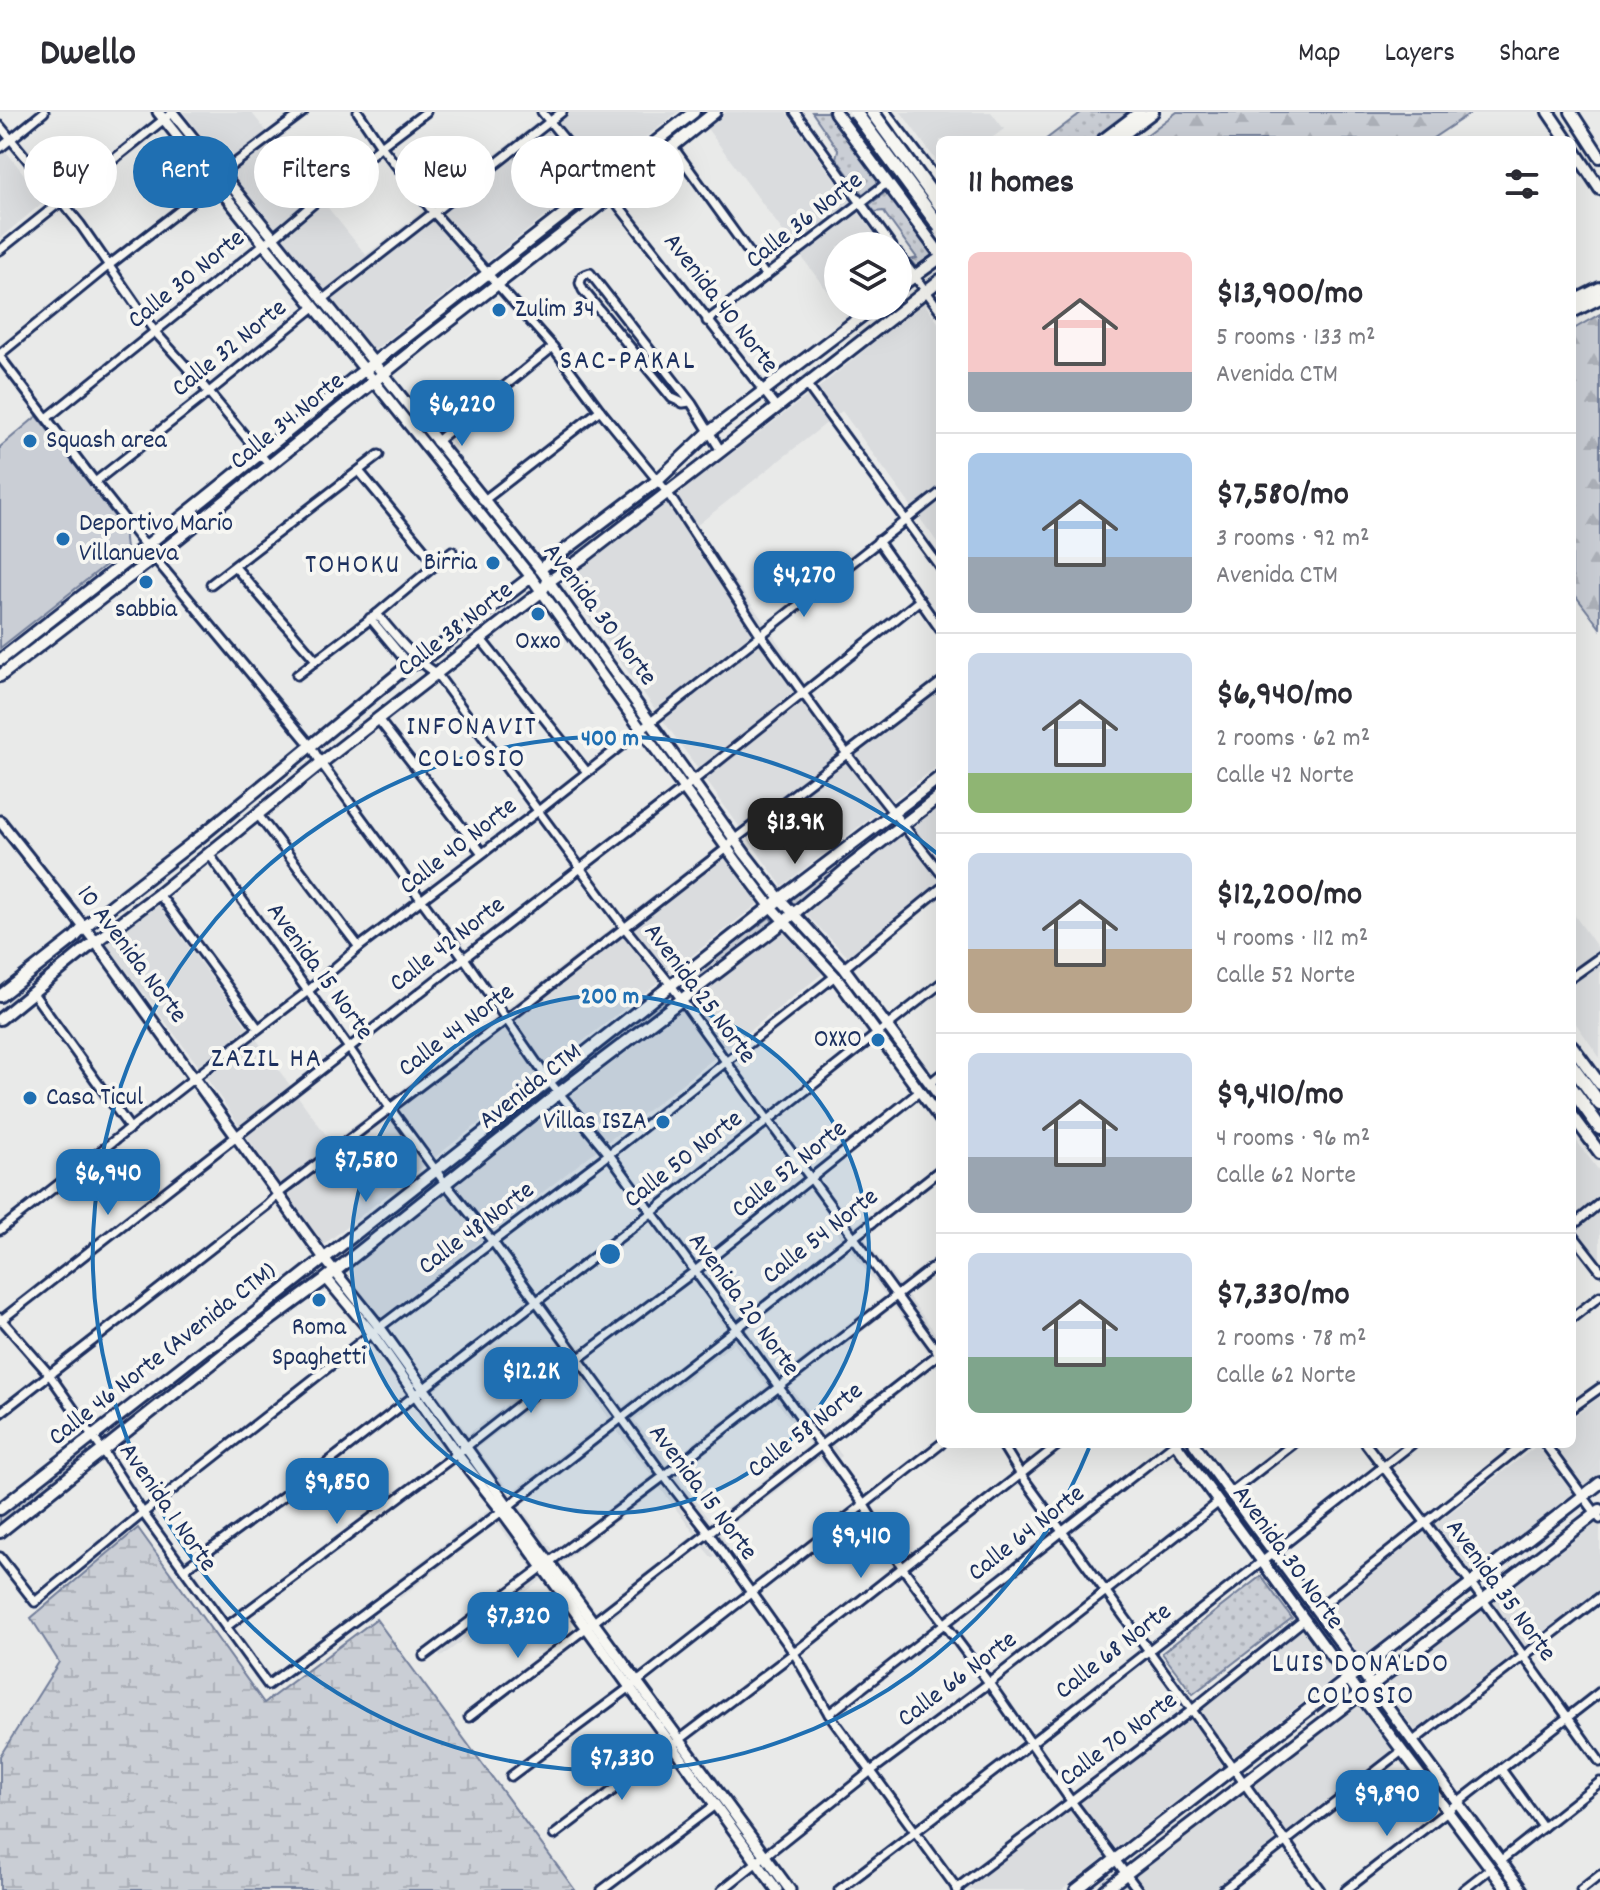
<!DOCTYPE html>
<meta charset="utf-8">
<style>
:root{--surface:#fff;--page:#f7f7f7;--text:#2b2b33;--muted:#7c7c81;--line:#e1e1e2;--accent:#1f6fb2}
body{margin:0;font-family:Dekko,sans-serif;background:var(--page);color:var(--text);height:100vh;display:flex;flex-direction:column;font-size:30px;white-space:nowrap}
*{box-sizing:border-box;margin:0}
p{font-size:26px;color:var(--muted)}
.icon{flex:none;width:44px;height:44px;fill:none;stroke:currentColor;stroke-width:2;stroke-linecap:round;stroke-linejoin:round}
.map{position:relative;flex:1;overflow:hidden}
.details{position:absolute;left:936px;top:24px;width:640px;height:1312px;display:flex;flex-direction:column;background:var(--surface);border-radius:12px;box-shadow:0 8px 32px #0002}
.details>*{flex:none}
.banner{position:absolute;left:24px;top:24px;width:760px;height:72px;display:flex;gap:16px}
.tools{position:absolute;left:824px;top:120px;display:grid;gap:16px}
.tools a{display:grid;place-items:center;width:88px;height:88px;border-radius:50%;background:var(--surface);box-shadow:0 8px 32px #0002;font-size:40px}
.price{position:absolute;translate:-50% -68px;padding:0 18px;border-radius:16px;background:var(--accent);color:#fff;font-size:26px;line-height:52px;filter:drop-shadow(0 2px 4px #0008)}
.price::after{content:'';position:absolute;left:50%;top:48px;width:24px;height:18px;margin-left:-12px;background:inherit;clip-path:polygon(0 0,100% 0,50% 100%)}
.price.selected{background:#222;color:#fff}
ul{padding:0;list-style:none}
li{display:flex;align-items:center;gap:24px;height:200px;padding:0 32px}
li+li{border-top:2px solid var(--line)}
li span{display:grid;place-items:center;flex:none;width:224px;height:160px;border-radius:12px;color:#555}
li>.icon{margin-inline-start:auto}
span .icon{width:96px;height:96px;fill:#fffc;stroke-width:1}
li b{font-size:34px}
h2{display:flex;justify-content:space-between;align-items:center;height:96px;padding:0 32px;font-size:34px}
.tag{padding:0 28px;border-radius:36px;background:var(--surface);box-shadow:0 8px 32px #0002;font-size:28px;line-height:72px}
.tag.selected{background:var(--accent);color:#fff}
header{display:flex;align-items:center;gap:48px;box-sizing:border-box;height:112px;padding:0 40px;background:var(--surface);border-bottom:2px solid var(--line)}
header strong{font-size:38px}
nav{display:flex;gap:44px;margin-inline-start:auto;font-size:28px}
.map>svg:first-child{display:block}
</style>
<header>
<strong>Dwello</strong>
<nav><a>Map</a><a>Layers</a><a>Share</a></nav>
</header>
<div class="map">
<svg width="1600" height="1778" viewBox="0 0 1600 1778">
<defs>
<pattern id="grass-tufts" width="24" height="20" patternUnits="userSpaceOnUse" patternTransform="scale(2)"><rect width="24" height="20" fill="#caced5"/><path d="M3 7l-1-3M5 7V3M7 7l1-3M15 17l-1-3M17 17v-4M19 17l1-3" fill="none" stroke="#adb1b9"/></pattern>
<pattern id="forest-firs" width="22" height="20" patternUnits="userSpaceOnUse" patternTransform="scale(2)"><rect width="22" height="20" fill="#caced5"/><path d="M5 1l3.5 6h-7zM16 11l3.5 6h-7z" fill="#adb1b9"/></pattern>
<pattern id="wetland-marsh" width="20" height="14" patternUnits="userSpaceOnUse" patternTransform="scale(2)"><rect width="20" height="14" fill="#caced5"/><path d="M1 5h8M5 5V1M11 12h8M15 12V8" fill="none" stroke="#adb1b9"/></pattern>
<pattern id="park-dots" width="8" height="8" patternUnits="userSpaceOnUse" patternTransform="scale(2)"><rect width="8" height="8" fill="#caced5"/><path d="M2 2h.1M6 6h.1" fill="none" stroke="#adb1b9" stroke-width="1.8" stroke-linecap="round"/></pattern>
</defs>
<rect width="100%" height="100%" fill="#e9eae9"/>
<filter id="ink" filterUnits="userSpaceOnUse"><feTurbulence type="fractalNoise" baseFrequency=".0125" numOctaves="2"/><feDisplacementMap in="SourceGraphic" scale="16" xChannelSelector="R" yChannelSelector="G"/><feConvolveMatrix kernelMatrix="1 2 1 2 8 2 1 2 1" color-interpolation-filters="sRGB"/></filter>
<g filter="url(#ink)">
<g fill="#dadcde" fill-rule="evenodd">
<path d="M183 0H251L366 143 550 0H678L372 240Z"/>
<path d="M726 0H786L883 134H838V194L706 15Z"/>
<path d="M901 0H991L1004 17 989 28H940V54Z"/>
<path d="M5 38 45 89 0 126V42Z"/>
<path d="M923 190 940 213V434L842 299 696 414 769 517 846 634 940 569V652L782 774 563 469 822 273Z"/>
<path d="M940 694V774L849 846 803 799Z"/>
<path d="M718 734 759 791 322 1134 197 952 105 830 156 790 332 1031Z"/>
<path d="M1572 800 1600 839V946L1572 906Z"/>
<path d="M784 819 822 862 378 1209 345 1157Z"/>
<path d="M1572 1023 1600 1060V1157L1572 1119Z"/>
<path d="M940 1050V1067L864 1126 899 1172 940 1141V1159L908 1184 940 1227V1233L842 1103 845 1101 855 1114Z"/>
<path d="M833 1110 940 1251V1258L936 1254 833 1332 842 1344 839 1346 725 1194 730 1191 740 1204 841 1127 831 1112ZM850 1138 885 1183 781 1263 747 1218ZM894 1195 929 1241 825 1321 790 1275Z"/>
<path d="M717 1202 830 1353 826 1356 819 1347 720 1422 728 1433 724 1436 607 1280 610 1277 623 1294 726 1217 716 1203ZM734 1231 767 1274 668 1351 634 1308ZM775 1287 810 1333 710 1409 676 1364Z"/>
<path d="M569 1244 715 1444 712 1446 702 1434 603 1514 423 1267 445 1251 453 1263 435 1278 468 1322ZM576 1261 609 1306 511 1380 477 1336ZM617 1319 652 1363 554 1439 520 1394ZM660 1376 695 1422 596 1499 561 1452Z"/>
<path d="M1600 1285V1363L1361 1546 1328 1495 1539 1332H1572V1306Z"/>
<path d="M491 1396 544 1466 441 1545 432 1533 532 1456 497 1411 400 1486 390 1473Z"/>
<path d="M1600 1401V1481L1418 1622 1379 1570Z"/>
<path d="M1303 1516 1338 1563 1062 1778H966Z"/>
<path d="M1361 1587 1400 1638 1221 1778H1116Z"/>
</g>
<g fill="url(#grass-tufts)" stroke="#727e9a" stroke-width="2">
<path d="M696 5 697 7 611 76V72Z"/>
<path d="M174 11 176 12 263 122 175 13Z"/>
<path d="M601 79 604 82 501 163 498 164 499 160Z"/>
<path d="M487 170 488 172 486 175 384 255 382 254V251L390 245Z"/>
<path d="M365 263 368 266 327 300 270 346 268 345V342Z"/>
<path d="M382 270 531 455 530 456 381 271Z"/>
<path d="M256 352H258L256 356 156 435 157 432Z"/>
<path d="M143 442H145L146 445 48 521 46 518Z"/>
<path d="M890 710H894L896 712 795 792 791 790 792 787Z"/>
<path d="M770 805 773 810 682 879H679L678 874Z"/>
<path d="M792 809 841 858 879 911 876 910 838 861 792 811Z"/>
<path d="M661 887H664L665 891 561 973 558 970 560 967Z"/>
<path d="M545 978H549L551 981 449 1061 446 1060 445 1058Z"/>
<path d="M433 1066 437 1069 436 1073 336 1150H333L331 1147Z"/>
<path d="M314 1161 318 1165 227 1235 224 1233 223 1231Z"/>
<path d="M195 1251 199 1256 103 1330 100 1326Z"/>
<path d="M1184 1332H1188L1264 1436 1262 1437Z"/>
<path d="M84 1338 87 1339V1342L0 1411V1405Z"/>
<path d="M1275 1452 1353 1557 1349 1559 1272 1453Z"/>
</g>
<g fill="url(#forest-firs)" stroke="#727e9a" stroke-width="2">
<path d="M1177 0H1472L1430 28H1140Z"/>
<path d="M1600 202V516L1572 479V218Z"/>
</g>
<path fill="url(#wetland-marsh)" stroke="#727e9a" stroke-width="2" d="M138 1416 264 1591 376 1507 575 1778H0V1644L59 1550 31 1506Z"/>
<g fill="url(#park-dots)" stroke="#727e9a" stroke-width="2">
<path d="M812 0H830L881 71 865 84 863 83 836 46 838 38Z"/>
<path d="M1082 0H1131L1094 28H1045Z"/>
<path d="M887 79 931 139 932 143 916 155 910 148 917 146 883 99 875 100 869 93Z"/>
<path d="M1261 1464 1292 1506 1193 1582 1162 1541Z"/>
</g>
<path fill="#caced5" stroke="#727e9a" stroke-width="2" d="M37 304 124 417 126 437 0 536V335Z"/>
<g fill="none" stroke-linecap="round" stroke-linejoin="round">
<g stroke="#1b2f5e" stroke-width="13">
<g id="minor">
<path d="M358 0 381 34 434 101 553 235 600 298 667 380 760 522 847 642 940 760"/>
<path d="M542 0 619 94 777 296"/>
<path d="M795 0 892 134"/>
<path d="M0 14 80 112 155 220 201 271 269 353"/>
<path d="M673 35 766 164"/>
<path d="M0 36 44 0"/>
<path d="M222 61 303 0"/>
<path d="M0 138 173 0"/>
<path d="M898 142 940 198"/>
<path d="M322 188 562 0"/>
<path d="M707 209 888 70"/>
<path d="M0 242 108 154 215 71"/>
<path d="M0 245 95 370 162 455 311 634 321 651 464 846 549 969 609 1042 695 1159 864 1393 902 1455 989 1571 1071 1689 1138 1778"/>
<path d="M807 273 940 455"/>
<path d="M690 290 683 291 672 286 583 178 580 171 582 164 590 161 692 292 721 339"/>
<path d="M47 306 264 132 273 126 381 34 426 0"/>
<path d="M436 330 553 235"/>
<path d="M359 359 436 452"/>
<path d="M95 370 198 289 314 195"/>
<path d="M483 389 600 298"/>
<path d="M878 429 940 517"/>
<path d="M235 455 316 548"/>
<path d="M211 472 379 343"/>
<path d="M377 502C395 524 412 545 436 561L624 815 671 873 768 1008 940 1243"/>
<path d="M370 506 409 553"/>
<path d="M480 526 587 660"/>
<path d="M297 563 377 502 452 439"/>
<path d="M378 607 482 741"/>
<path d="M258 703 359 835"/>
<path d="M209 742 349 936 390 996 445 1071 493 1130 664 1364 708 1420 794 1541 829 1602 958 1778"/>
<path d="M159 782 258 916"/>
<path d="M844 856 940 777"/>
<path d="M1572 865 1600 845"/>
<path d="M33 881 130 1016"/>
<path d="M930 971 940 963"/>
<path d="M1572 1114 1600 1091"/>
<path d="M0 1118 194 966 308 879 359 835 537 700 940 381"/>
<path d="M1572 1122 1600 1158"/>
<path d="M0 1206 49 1262 103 1339 143 1401 268 1573 502 1399 940 1058"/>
<path d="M1572 1206 1600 1184"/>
<path d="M0 1209 464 846 683 677 920 488"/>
<path d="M1572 1296 1600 1276"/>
<path d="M0 1301 267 1093 279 1081 507 907 727 736 735 727 940 571"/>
<path d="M1002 1332 1021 1363 1192 1598 1320 1778"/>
<path d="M1366 1332 1471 1471 1600 1650"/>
<path d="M1545 1332 1600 1407"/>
<path d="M1230 1381 1293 1332"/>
<path d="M0 1445 35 1490 143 1401 372 1221 609 1042 835 864"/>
<path d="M184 1457 304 1369 651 1101 940 872"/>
<path d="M1316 1498 1524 1332"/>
<path d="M226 1515 457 1342 578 1247 695 1159 919 980"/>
<path d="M424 1544 664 1364 940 1150"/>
<path d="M829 1602 1174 1332"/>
<path d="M469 1605 586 1516 940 1241"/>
<path d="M1412 1630 1600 1485"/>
<path d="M1501 1657 1543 1715"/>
<path d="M511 1664 637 1570 941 1332"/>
<path d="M554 1723 794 1541 1059 1332"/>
<path d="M1500 1749 1600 1670"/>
<path d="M956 1777 1192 1598 1305 1507"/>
<path d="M602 1778 715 1693"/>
<path d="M722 1778 871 1659 989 1571 1219 1390"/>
<path d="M839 1778 1031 1631 1412 1332"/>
<path d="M1223 1778 1402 1639"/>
<path d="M1346 1778 1600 1580"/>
<path d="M1463 1778 1491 1756"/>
<path d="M1581 1778 1600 1763"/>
</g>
</g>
<g stroke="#1b2f5e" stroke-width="15">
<g id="tertiary">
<path d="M158 0 531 465 737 750 771 795 835 864 940 1007"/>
<path d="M172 0 540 457 745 742 780 787 844 856 940 985"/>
<path d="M0 709 95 829 324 1146 380 1216 508 1394 790 1778"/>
<path d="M326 1166 372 1221 457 1342 502 1399 777 1778"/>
<path d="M1176 1332 1348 1567 1507 1778"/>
<path d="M1194 1332 1522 1778"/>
</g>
</g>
<g stroke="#1b2f5e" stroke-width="16">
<g id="secondary">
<path d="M835 0 940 142"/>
<path d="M884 0 940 73"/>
<path d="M1548 0 1567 28"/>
<path d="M1571 0 1600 45"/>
<path d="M1103 28 1140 0"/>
<path d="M1116 28 1153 0"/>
<path d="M1572 35 1600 77"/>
<path d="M898 176 940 146"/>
<path d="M1572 190 1600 176"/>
<path d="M1572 200 1600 186"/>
<path d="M540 457 658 368 708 321 875 194"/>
<path d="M0 548 146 434 358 263 694 0"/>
<path d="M0 564 155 445 428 226 611 84 715 0"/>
<path d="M0 884 74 826 84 815 200 725 409 553 420 550 531 465"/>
<path d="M0 907 87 836 159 782 321 651 541 480 548 470 584 445 721 339 940 168"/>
<path d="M1572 934 1600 972"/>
<path d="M1572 1003 1600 1041"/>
<path d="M0 1397 206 1236 217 1231 780 787 940 665"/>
<path d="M0 1420 225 1241 324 1168 559 981 785 809 850 754 940 684"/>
<path d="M1076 1778 1600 1371"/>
<path d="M1105 1778 1600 1398"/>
</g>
</g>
<g stroke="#1b2f5e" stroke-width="18">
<g id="trunk">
<path d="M1572 954 1600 992"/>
<path d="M1572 977 1600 1016"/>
</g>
</g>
<use href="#minor" stroke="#f6f6f2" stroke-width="7"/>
<use href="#tertiary" stroke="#f6f6f2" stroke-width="9"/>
<use href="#secondary" stroke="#f6f6f2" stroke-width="10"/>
<use href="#trunk" stroke="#f6f6f2" stroke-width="12"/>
<g stroke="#1b2f5e" stroke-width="18" stroke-linecap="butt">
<g id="trunk-bridge">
<path d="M855 0 940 115"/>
<path d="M872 0 940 93"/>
</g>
</g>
<use href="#trunk-bridge" stroke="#f6f6f2" stroke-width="12"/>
</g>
</g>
<circle cx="610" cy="1142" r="259" fill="#1f6fb2" fill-opacity=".12"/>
<g fill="none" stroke="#1f6fb2" stroke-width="4">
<circle cx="610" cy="1142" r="259"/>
<path d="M1089 1336A517 517 0 1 1 939 743"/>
</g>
<g fill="#1f6fb2" stroke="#f6f6f2" stroke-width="3">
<circle cx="499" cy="198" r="8"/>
<circle cx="30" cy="329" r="8"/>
<circle cx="63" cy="427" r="8"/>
<circle cx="493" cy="451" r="8"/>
<circle cx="146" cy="470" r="8"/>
<circle cx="538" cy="502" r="8"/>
<circle cx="878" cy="928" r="8"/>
<circle cx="30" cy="986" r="8"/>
<circle cx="663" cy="1010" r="8"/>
<circle cx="319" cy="1188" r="8"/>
</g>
<g text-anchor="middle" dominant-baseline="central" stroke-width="8" stroke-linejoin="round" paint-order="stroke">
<g font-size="26" fill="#1b2f5e" stroke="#f6f6f2">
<text transform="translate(805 109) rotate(-38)">Calle 36 Norte</text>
<text transform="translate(187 168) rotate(-39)">Calle 30 Norte</text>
<text transform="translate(720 192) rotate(52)">Avenida 40 Norte</text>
<text transform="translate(230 237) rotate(-39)">Calle 32 Norte</text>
<text transform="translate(288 310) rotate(-39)">Calle 34 Norte</text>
<text transform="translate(599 503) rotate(53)">Avenida 30 Norte</text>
<text transform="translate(456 518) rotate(-38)">Calle 38 Norte</text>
<text transform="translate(459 735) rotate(-38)">Calle 40 Norte</text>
<text transform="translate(448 833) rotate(-38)">Calle 42 Norte</text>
<text transform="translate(131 843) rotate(53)">10 Avenida Norte</text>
<text transform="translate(319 860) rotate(54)">Avenida 15 Norte</text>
<text transform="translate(699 882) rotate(53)">Avenida 25 Norte</text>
<text transform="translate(457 919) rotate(-37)">Calle 44 Norte</text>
<text transform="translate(531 975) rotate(-38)">Avenida CTM</text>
<text transform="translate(684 1048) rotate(-38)">Calle 50 Norte</text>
<text transform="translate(790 1058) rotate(-39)">Calle 52 Norte</text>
<text transform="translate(477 1117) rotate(-37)">Calle 48 Norte</text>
<text transform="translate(821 1125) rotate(-38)">Calle 54 Norte</text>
<text transform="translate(743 1193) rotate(54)">Avenida 20 Norte</text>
<text transform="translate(163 1243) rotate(-38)">Calle 46 Norte (Avenida CTM)</text>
<text transform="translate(806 1319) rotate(-38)">Calle 58 Norte</text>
<text transform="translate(702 1381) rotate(53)">Avenida 15 Norte</text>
<text transform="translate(167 1396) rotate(55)">Avenida 1 Norte</text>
<text transform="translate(1027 1422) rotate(-38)">Calle 64 Norte</text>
<text transform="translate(1287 1446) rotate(54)">Avenida 30 Norte</text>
<text transform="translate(1500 1479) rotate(54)">Avenida 35 Norte</text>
<text transform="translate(1114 1540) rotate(-38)">Calle 68 Norte</text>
<text transform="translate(958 1568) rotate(-37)">Calle 66 Norte</text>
<text transform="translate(1119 1628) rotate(-37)">Calle 70 Norte</text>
</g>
<g font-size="26" fill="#1b2f5e" stroke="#f6f6f2" text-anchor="start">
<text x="515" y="198">Zulim 34</text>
<text x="46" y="329">Squash area</text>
<text x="79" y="412">Deportivo Mario<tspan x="79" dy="30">Villanueva</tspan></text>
<text x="477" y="451" text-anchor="end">Birria</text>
<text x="146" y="498" text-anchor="middle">sabbia</text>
<text x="538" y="530" text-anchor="middle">Oxxo</text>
<text x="862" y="928" text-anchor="end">OXXO</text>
<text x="46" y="986">Casa Ticul</text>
<text x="647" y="1010" text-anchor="end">Villas ISZA</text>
<text x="319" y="1216" text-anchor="middle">Roma<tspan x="319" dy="30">Spaghetti</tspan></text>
</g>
<g font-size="28" letter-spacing="2" fill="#1b2f5e" stroke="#f6f6f2">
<text x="628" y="251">SAC-PAKAL</text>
<text x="353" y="455">TOHOKU</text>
<text x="472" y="617">INFONAVIT<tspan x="472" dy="32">COLOSIO</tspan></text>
<text x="267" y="949">ZAZIL HA</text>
<text x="1361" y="1554">LUIS DONALDO<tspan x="1361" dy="32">COLOSIO</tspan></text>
</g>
</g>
<circle cx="610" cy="1142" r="12" fill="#1f6fb2" stroke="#f6f6f2" stroke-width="4"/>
<g font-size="24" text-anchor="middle" font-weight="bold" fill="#1f6fb2" stroke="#f6f6f2" stroke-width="8" stroke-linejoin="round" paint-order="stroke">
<text x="610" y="633">400 m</text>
<text x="610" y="891">200 m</text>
</g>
</svg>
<div class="tools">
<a><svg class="icon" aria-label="layers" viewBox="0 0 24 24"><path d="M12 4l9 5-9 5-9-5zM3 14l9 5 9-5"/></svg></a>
</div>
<b class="price" style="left:462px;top:336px">$6,220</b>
<b class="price" style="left:804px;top:507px">$4,270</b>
<b class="price selected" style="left:795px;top:754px">$13.9K</b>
<b class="price" style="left:366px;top:1092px">$7,580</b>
<b class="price" style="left:108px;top:1105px">$6,940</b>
<b class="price" style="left:531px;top:1303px">$12.2K</b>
<b class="price" style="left:337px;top:1414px">$9,850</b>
<b class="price" style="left:861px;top:1468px">$9,410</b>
<b class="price" style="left:518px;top:1548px">$7,320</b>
<b class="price" style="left:622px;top:1690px">$7,330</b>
<b class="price" style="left:1387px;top:1726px">$9,890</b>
<div class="banner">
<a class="tag">Buy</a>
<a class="tag selected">Rent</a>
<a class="tag">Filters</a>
<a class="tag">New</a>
<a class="tag">Apartment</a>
</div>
<section class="details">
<h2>11 homes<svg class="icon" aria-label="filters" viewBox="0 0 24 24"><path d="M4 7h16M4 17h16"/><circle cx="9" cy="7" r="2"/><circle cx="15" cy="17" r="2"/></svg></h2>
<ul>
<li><span style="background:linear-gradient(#f6c9c9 75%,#9aa5b1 0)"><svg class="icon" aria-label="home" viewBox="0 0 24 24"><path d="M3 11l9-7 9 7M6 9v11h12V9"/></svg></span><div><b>$13,900/mo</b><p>5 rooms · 133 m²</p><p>Avenida CTM</p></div></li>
<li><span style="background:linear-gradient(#a9c7e8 65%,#9aa5b1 0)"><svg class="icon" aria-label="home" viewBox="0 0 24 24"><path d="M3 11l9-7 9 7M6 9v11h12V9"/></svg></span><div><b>$7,580/mo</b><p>3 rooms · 92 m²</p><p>Avenida CTM</p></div></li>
<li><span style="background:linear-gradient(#c9d6e8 75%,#8fb573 0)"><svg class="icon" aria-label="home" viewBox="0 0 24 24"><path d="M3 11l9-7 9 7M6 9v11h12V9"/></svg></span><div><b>$6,940/mo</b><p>2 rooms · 62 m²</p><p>Calle 42 Norte</p></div></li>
<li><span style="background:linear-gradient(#c9d6e8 60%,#b9a48a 0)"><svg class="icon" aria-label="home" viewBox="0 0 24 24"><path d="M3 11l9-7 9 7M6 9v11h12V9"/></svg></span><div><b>$12,200/mo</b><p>4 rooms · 112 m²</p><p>Calle 52 Norte</p></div></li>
<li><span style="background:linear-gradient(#c9d6e8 65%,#9aa5b1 0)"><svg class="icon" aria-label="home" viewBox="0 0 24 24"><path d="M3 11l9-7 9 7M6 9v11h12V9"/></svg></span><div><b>$9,410/mo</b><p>4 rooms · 96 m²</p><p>Calle 62 Norte</p></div></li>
<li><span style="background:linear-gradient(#c9d6e8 65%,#7fa58c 0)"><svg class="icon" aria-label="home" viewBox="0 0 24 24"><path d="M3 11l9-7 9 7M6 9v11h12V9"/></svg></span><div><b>$7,330/mo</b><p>2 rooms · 78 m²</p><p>Calle 62 Norte</p></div></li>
</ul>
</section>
</div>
